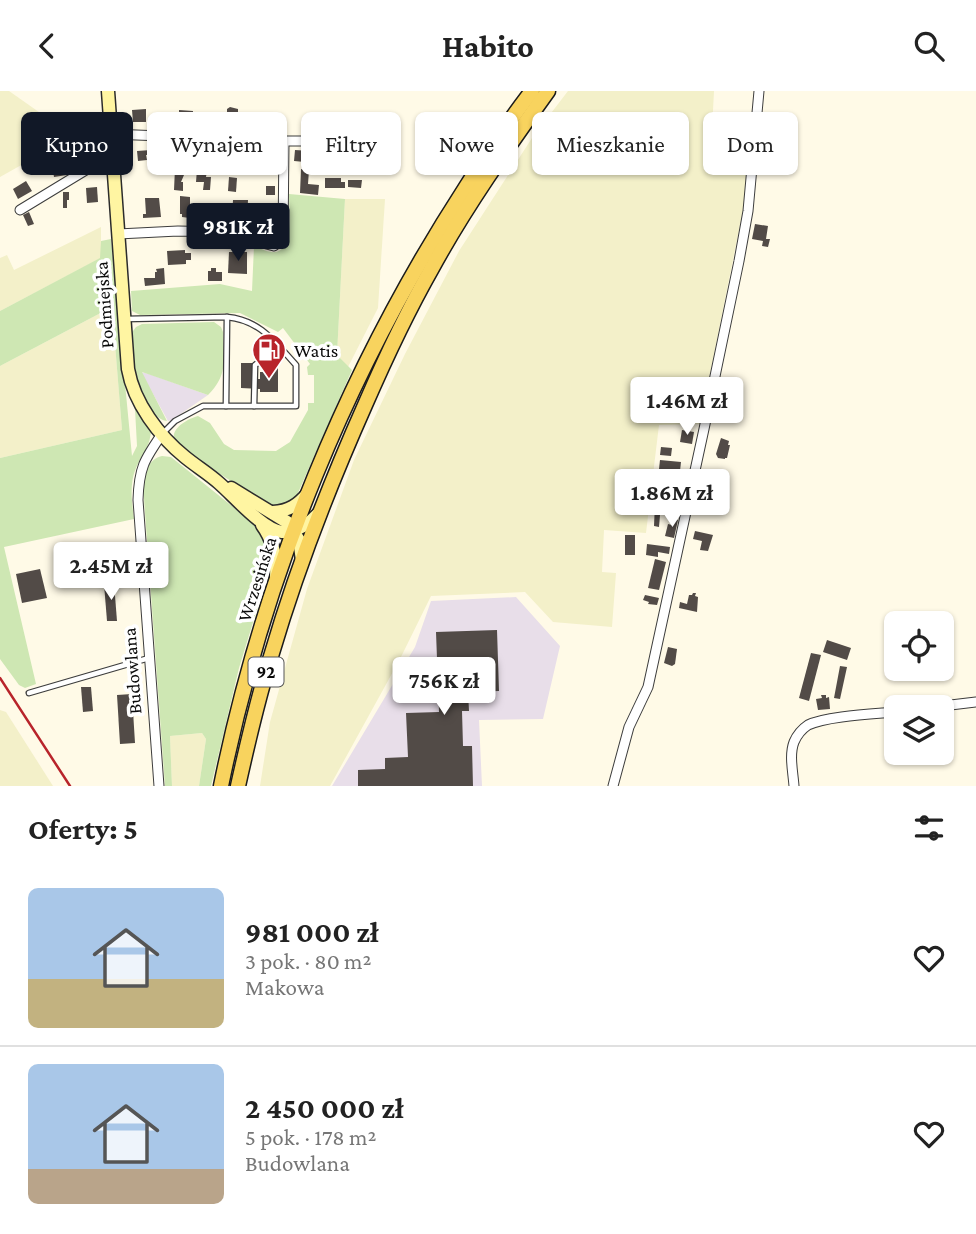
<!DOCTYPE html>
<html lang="pl">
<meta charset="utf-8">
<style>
:root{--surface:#fff;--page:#f2f2f2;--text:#222;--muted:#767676;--line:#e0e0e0;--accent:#111827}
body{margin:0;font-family:"Crimson Pro",serif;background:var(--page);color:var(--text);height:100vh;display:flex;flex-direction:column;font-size:26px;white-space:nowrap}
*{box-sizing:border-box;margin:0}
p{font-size:23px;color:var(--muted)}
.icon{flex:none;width:38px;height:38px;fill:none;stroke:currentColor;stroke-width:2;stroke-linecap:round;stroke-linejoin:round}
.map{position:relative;height:695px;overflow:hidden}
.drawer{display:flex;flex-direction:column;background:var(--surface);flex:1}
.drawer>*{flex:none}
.guide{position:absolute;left:21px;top:21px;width:934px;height:63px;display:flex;gap:14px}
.controls{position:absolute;left:884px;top:520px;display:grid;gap:14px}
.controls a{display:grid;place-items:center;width:70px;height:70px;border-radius:10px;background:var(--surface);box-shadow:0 2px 5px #0004;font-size:35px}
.price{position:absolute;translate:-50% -60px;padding:0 16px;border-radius:7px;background:#fff;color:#222;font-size:23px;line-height:46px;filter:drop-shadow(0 2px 4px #0008)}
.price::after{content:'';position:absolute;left:50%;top:42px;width:21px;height:16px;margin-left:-10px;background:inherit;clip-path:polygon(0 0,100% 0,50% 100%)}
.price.on{background:var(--accent);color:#fff}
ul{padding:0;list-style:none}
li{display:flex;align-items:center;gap:21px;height:175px;padding:0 28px}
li+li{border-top:2px solid var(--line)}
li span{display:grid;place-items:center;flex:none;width:196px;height:140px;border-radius:10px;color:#555}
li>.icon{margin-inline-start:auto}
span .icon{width:84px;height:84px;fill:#fffc;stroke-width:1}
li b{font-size:30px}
h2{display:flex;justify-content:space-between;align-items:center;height:84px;padding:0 28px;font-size:30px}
.tag{padding:0 24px;border-radius:10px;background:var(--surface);box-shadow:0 2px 5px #0004;font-size:24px;line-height:63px}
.tag.on{background:var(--accent);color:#fff}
header{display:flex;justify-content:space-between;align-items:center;height:91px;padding:0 28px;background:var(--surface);font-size:32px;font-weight:700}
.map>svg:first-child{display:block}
</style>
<header><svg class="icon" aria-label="back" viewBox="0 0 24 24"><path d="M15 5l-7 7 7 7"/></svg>Habito<svg class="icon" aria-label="search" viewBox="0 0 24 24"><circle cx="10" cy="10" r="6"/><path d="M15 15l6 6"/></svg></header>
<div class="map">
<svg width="976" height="695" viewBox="0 0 976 695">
<rect width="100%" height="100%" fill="#fffae7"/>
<g fill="#e8dee9">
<path d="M141 281 149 283 208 304 172 329 168 330Z"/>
<path d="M516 506 560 555 543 628 479 629 482 695H332L415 556 431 510Z"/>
</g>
<g fill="#f3f0c9">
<path d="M0 0H9L73 45 0 86Z"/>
<path d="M568 0H714L712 39 753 41 747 99 700 333 659 334 646 442 604 439 602 481 616 482 612 536 553 531 525 501 431 505 400 568 330 695H260L270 631 307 498 354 369 405 263 459 160 532 47Z"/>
<path d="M345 108H385L378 217 348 276 337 264Z"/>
<path d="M101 136V167L0 220V167L7 164 14 179Z"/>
<path d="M112 216 122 339 0 367V275Z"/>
<path d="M0 619 6 621 53 695H0Z"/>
<path d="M202 642 206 648 199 695H172L170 645Z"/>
</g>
<g fill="#cee7b3">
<path d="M289 103 345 108 337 264 352 279 294 411 277 416 269 414 185 361C182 358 179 356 176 353 167 339 187 328 198 325L210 332 224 353 234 359 276 360 290 351 308 319V312H314V284H308L307 276 310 273 283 237 278 241 240 222 140 224 132 220 131 200 220 193 252 200 254 155C261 158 269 162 276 161 294 158 289 117 289 103Z"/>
<path d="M111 148 132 365 137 355 135 318 151 341C149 358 142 363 136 377 129 393 132 412 134 428L4 456 36 593 25 597 19 594 0 568V367L122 339 112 216 0 275V220L100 167 101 150Z"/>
<path d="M214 231 221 236 223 241C223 269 229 283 208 304L142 281 167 330C152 329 136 297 133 283 130 271 131 256 130 244L136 236 142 233Z"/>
<path d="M162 365 171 366 258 436C268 450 271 461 269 479L239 577 211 695H199L206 648 202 642 170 645 172 695H165L143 394C146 381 147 369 162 365Z"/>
</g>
<g fill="#524b47">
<path d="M230 16 238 18V23L251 24V34L234 35 233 34H227V18Z"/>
<path d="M146 18V31H133L132 19Z"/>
<path d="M179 19 193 20 192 33 179 32Z"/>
<path d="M203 21H216L215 33 202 32Z"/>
<path d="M209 58H223V72H206L207 68H209Z"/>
<path d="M151 59 152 64H146L147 69 138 70 137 60Z"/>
<path d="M295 59 311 60V68H305V71L294 70Z"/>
<rect x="183" y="60" width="11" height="10"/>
<path d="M270 60 275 61V71H267V77H258L259 64H267V66H270Z"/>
<path d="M234 61H247L246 79 234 78Z"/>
<path d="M330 62 343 63 342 73H338V76L329 75Z"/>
<path d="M349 62H362L361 73H368V81L353 80 350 75H348Z"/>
<path d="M76 63 77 74 67 75V72H62L61 65Z"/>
<path d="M167 64H173L174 78 166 79 165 73H168Z"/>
<path d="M50 66 53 81 42 83 40 68Z"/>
<path d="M175 77H181V84H184L181 91H183V100L174 99Z"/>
<path d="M66 78 67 84 54 86 53 80Z"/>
<path d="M197 78 207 80 206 86H211L210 99H203L204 91H196Z"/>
<path d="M301 78 309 79 308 93 319 94 318 104 300 102Z"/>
<path d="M229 86 237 87 236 101 228 100Z"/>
<path d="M325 87H341V91H345V97H325Z"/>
<path d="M348 89H362L361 97 348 96Z"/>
<path d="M26 90 32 100 18 108 13 98Z"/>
<rect x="266" y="95" width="9" height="9"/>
<path d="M97 96 98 111 87 112 86 97Z"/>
<path d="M63 101H69V109H67V117H63Z"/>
<path d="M180 105 190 106V114L198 115V124H191L190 127 182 126V123H180Z"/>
<path d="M145 107H159L161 126 143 127V123H146Z"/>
<path d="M233 109H248L247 130H240V126H232Z"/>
<path d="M208 114H223V124H219V127H213V124H208Z"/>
<path d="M29 121 34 133 28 135 23 124Z"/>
<path d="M257 123H273V135H268L266 138H263L262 135 257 134Z"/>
<path d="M755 133 768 135 766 148H770L768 156 762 155 763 150 752 148Z"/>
<path d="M185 159V162H191V169H186V173L168 174 167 160Z"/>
<path d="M229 161H247V183L228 182Z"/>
<path d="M164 177 165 193 145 195 144 187H155V181H157L156 178Z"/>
<path d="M211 177H216V181H222V190H208V180H211Z"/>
<path d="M241 272H253L252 288H260V281H264V275H278V301H260V298L241 297Z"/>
<path d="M724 317 733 319 731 328 722 326Z"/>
<path d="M682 339 694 341 692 353 680 351Z"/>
<path d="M721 347 729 350 728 354H730L727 367H725V368L718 367 716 363Z"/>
<path d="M661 356 672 357 671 365 660 364Z"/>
<path d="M660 369 681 371 680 380 659 378Z"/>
<path d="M717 382 726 384 724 393 721 392 716 413 705 411 710 386 716 388Z"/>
<path d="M671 405 682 407 680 418 668 416Z"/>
<path d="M655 412H661L659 436 654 435Z"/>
<path d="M673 427 678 429 674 447 665 445 668 433 672 434Z"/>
<path d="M695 440 713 444 708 460 700 459 702 450 693 448Z"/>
<rect x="625" y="444" width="10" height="20"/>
<path d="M647 453 670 456 669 463 658 461V466L646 464Z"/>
<path d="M655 468 666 471 659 499 648 497Z"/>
<path d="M40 478 47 507 22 512 16 483Z"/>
<path d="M114 492 117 530H107L104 493Z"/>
<path d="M693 502H696L695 505 698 506 697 521 679 517 680 511 687 513 689 504H692Z"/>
<path d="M645 504 659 507 657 514 648 513 649 511 643 509Z"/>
<path d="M497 539 499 600 468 601 469 620H462L463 655H472L473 695H358V679L385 678V667L408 666 406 622 439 621 436 541Z"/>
<path d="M827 549 851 557 847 569 823 561Z"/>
<path d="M668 556 677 558 675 573 672 575 664 572Z"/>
<path d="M811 562 821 564 809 610 799 607Z"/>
<path d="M840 575 847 576 840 608 834 607Z"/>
<path d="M81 596H91L93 620 83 621Z"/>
<path d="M132 603 135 652 120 653 117 604Z"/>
<path d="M821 604H826V607L829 606 830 618 818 619 816 608 822 607Z"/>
</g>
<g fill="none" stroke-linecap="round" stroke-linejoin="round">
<g stroke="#3d3d3d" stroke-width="7">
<g id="lane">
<path d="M125 228 227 226 226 315H203L175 330 164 341"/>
<path d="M226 315H296V274C275 251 260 229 227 226"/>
<path d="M254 315 255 274 280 256"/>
<path d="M29 602 149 567"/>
</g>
</g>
<g stroke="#3d3d3d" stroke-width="11">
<g id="street">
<path d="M111 43 284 50H355"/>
<path d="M20 119 104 68 113 67"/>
<path d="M118 143 178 140 223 141 274 155 283 147 284 50"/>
<path d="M934 616 976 611"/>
<path d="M159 695 138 409C139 377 144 369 162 343"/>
<path d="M613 695 629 636 648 596 704 338 739 170 748 120 759 0"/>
<path d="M794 695C793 681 789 664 794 651 797 644 802 638 808 634 826 625 874 623 896 621"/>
</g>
</g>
<g stroke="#2c2c2c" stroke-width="15">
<g id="secondary">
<path d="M108 0 128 278C134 312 159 345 185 366 196 375 209 383 219 392 234 405 263 439 282 441 296 442 310 432 319 422"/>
<path d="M231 397 287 431 299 449 302 469"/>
<path d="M273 421C289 420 298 414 308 402"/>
<path d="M262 434C273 449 277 467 276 486"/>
</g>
</g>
<g stroke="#1b1b1b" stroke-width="17">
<g id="primary">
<path d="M221 695C264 483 348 278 466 96 487 63 508 31 532 0"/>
<path d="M238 695C248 650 258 606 272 562 297 477 329 395 365 314 385 268 407 221 432 177 466 115 507 57 548 0"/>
</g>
</g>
<use href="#lane" stroke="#fff" stroke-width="4.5"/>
<use href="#street" stroke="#fff" stroke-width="9"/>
<use href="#secondary" stroke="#fff5a2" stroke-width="12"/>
<use href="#primary" stroke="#f8d35e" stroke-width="14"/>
<path stroke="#b8242b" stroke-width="2.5" d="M0 587 70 695"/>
</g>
<defs>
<g id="fuel-pin" transform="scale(1.75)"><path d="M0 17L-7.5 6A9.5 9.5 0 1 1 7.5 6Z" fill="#b8242b" stroke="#fff"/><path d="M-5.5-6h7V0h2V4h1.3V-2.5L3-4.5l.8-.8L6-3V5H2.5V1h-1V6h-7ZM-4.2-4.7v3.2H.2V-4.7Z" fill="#fff"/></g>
</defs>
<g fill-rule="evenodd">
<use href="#fuel-pin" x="269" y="259"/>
</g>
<g text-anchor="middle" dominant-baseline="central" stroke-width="7" stroke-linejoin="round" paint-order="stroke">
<rect fill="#fff" stroke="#545454" stroke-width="2" x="248.5" y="566.5" width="35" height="29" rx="5"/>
<g font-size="18" font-weight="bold" fill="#0a0a0a">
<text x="266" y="581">92</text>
</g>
<g font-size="19" fill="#0a0a0a" stroke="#fff">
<text transform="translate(104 214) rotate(-94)">Podmiejska</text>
<text transform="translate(257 488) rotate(-72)">Wrzesińska</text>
<text transform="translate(132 580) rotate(-94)">Budowlana</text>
</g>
<g font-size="19" fill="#0a0a0a" stroke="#fff" text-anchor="start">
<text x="294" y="259">Watis</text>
</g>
</g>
</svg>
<div class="controls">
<a><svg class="icon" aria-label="locate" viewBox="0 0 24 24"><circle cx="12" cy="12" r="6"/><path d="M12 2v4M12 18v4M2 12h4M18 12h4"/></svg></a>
<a><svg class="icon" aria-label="layers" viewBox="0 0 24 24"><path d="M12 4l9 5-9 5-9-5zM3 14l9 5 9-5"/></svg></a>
</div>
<b class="price on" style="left:238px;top:172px">981K zł</b>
<b class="price" style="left:687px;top:346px">1.46M zł</b>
<b class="price" style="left:672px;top:438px">1.86M zł</b>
<b class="price" style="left:111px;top:511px">2.45M zł</b>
<b class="price" style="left:444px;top:626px">756K zł</b>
<div class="guide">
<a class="tag on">Kupno</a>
<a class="tag">Wynajem</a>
<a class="tag">Filtry</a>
<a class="tag">Nowe</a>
<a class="tag">Mieszkanie</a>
<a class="tag">Dom</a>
</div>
</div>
<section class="drawer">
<h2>Oferty: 5<svg class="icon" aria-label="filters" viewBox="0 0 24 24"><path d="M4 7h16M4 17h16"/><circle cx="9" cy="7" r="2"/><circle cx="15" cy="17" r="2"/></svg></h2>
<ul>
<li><span style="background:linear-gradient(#a9c7e8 65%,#c2b280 0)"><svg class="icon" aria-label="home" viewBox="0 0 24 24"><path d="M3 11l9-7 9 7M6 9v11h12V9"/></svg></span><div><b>981 000 zł</b><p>3 pok. · 80 m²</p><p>Makowa</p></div><svg class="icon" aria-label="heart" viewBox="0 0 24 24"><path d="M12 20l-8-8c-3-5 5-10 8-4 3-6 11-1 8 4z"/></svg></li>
<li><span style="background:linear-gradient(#a9c7e8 75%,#b9a48a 0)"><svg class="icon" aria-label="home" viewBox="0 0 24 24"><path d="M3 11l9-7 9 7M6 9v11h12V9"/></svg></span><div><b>2 450 000 zł</b><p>5 pok. · 178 m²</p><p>Budowlana</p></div><svg class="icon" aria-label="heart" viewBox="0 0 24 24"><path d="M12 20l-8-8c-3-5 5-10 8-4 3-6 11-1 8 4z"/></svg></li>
</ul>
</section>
